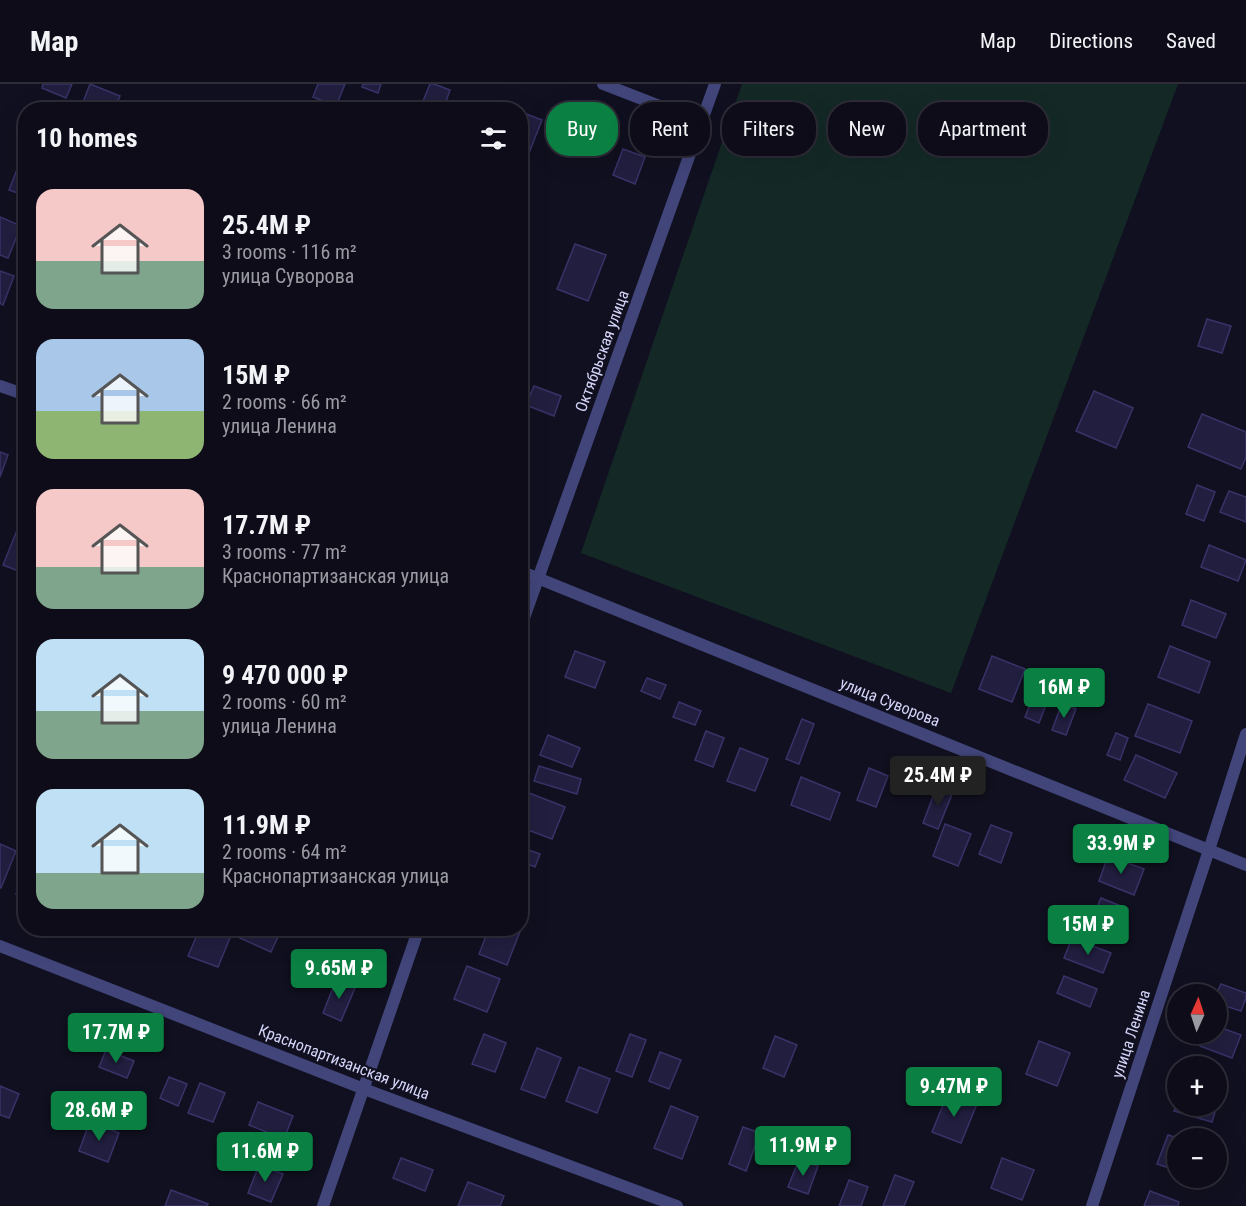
<!DOCTYPE html>
<meta charset="utf-8">
<style>
:root{--surface:#0d0c18;--page:#1b1a25;--text:#f1f3f6;--muted:#9a9ba2;--line:#2d2c37;--accent:#0b8043}
body{margin:0;font-family:"Roboto Condensed",sans-serif;background:var(--page);color:var(--text);height:100vh;display:flex;flex-direction:column;font-size:22px;white-space:nowrap}
*{box-sizing:border-box;margin:0}
p{font-size:20px;color:var(--muted)}
.icon{flex:none;width:33px;height:33px;fill:none;stroke:currentColor;stroke-width:2;stroke-linecap:round;stroke-linejoin:round}
.map{position:relative;flex:1;overflow:hidden}
.details{position:absolute;left:18px;top:18px;width:510px;height:834px;display:flex;flex-direction:column;background:var(--surface);border-radius:24px;box-shadow:0 6px 24px #0002,0 0 0 2px var(--line)}
.details>*{flex:none}
.hud{position:absolute;left:546px;top:18px;width:570px;height:54px;display:flex;gap:12px}
.needle{width:39px;rotate:3deg}
.tools{position:absolute;left:1167px;top:900px;display:grid;gap:12px}
.tools a{display:grid;place-items:center;width:60px;height:60px;border-radius:50%;background:var(--surface);box-shadow:0 6px 24px #0002,0 0 0 2px var(--line);font-size:30px}
.price{position:absolute;translate:-50% -51px;padding:0 14px;border-radius:6px;background:var(--accent);color:#fff;font-size:20px;line-height:39px;filter:drop-shadow(0 2px 3px #0008)}
.price::after{content:'';position:absolute;left:50%;top:36px;width:18px;height:14px;margin-left:-9px;background:inherit;clip-path:polygon(0 0,100% 0,50% 100%)}
.price.active{background:#222;color:#fff}
ul{padding:0;list-style:none}
li{display:flex;align-items:center;gap:18px;height:150px;padding:0 18px}
li span{display:grid;place-items:center;flex:none;width:168px;height:120px;border-radius:18px;color:#555}
li>.icon{margin-inline-start:auto}
span .icon{width:72px;height:72px;fill:#fffc;stroke-width:1}
li b{font-size:26px}
h2{display:flex;justify-content:space-between;align-items:center;height:72px;padding:0 18px;font-size:26px}
.pill{padding:0 21px;border-radius:24px;background:var(--surface);box-shadow:0 6px 24px #0002,0 0 0 2px var(--line);font-size:21px;line-height:54px}
.pill.active{background:var(--accent);color:#fff}
header{display:flex;align-items:center;gap:36px;box-sizing:border-box;height:84px;padding:0 30px;background:var(--surface);border-bottom:2px solid var(--line)}
header strong{font-size:28px}
nav{display:flex;gap:33px;margin-inline-start:auto;font-size:21px}
.map>svg:first-child{display:block}
</style>
<header>
<strong>Map</strong>
<nav><a>Map</a><a>Directions</a><a>Saved</a></nav>
</header>
<div class="map">
<svg width="1246" height="1122" viewBox="0 0 1246 1122">
<rect width="100%" height="100%" fill="#111020"/>
<path fill="#142926" d="M742 0H1178L951 609 581 469Z"/>
<g fill="#211e3f" stroke="#383368" stroke-width="1.5">
<path d="M43 0H72L66 14 42 4Z"/>
<path d="M90 0 120 12 114 26H80Z"/>
<path d="M318 0H345L336 22 313 13Z"/>
<path d="M363 0H381L378 9 362 3Z"/>
<path d="M430 0H434L450 6 443 26H429L421 22Z"/>
<path d="M521 28 542 36 529 69 520 65Z"/>
<path d="M623 65 645 73 635 100 613 91Z"/>
<path d="M21 75 26 77V112L9 106Z"/>
<path d="M0 133 21 142 8 174 0 171Z"/>
<path d="M575 160 606 171 588 217 557 205Z"/>
<path d="M0 187 14 192 3 221 0 219Z"/>
<path d="M1207 235 1231 242 1222 269 1198 262Z"/>
<path d="M534 302 561 312 554 332 526 321Z"/>
<path d="M1094 307 1133 324 1116 364 1076 347Z"/>
<path d="M1202 330 1246 348V373L1241 385 1188 363Z"/>
<path d="M0 368 8 371 0 393Z"/>
<path d="M1197 401 1215 408 1204 437 1186 430Z"/>
<path d="M1229 407 1246 413V438L1220 428Z"/>
<path d="M20 439 26 441V490L3 481Z"/>
<path d="M1209 461 1246 476 1238 497 1201 483Z"/>
<path d="M1191 516 1226 530 1216 554 1182 541Z"/>
<path d="M1170 562 1210 578 1199 609 1158 593Z"/>
<path d="M575 567 605 578 595 604 565 593Z"/>
<path d="M992 572 1025 585 1012 618 979 605Z"/>
<path d="M647 594 666 601 660 615 641 607Z"/>
<path d="M1035 608 1049 613 1039 639 1025 633Z"/>
<path d="M679 618 701 627 695 641 673 633Z"/>
<path d="M1062 619 1076 625 1066 651 1052 646Z"/>
<path d="M1148 620 1192 637 1180 669 1135 652Z"/>
<path d="M802 635 814 640 799 680 786 675Z"/>
<path d="M706 647 724 654 713 683 695 676Z"/>
<path d="M1116 649 1128 654 1120 676 1107 671Z"/>
<path d="M548 651 580 664 572 683 540 671Z"/>
<path d="M740 664 768 675 755 707 727 697Z"/>
<path d="M1136 671 1177 689 1165 714 1124 696Z"/>
<path d="M539 682 581 695 577 710 534 697Z"/>
<path d="M869 684 888 692 876 723 857 716Z"/>
<path d="M801 693 840 709 830 736 791 721Z"/>
<path d="M937 702 953 708 938 745 923 739Z"/>
<path d="M524 707 565 723 552 755 520 743V717Z"/>
<path d="M945 740 971 750 958 782 933 772Z"/>
<path d="M991 741 1012 749 1001 779 979 770Z"/>
<path d="M0 760 16 767 1 804H0Z"/>
<path d="M520 763 540 770 535 783 520 777Z"/>
<path d="M1108 772 1144 785 1134 811 1099 797Z"/>
<path d="M26 788V814L16 810Z"/>
<path d="M1101 814 1128 825 1121 842 1094 831Z"/>
<path d="M200 844H234L218 883 188 872Z"/>
<path d="M244 844H282L271 868 240 854Z"/>
<path d="M489 844 521 845 507 881 479 870Z"/>
<path d="M1072 854 1111 869 1103 889 1064 874Z"/>
<path d="M467 882 500 895 487 928 454 915Z"/>
<path d="M1064 892 1097 905 1090 923 1057 909Z"/>
<path d="M336 896 355 904 341 937 323 929Z"/>
<path d="M1221 900 1246 909V914L1241 927 1216 919V911Z"/>
<path d="M1216 942 1241 951 1232 974 1200 962 1205 950H1216Z"/>
<path d="M484 950 506 959 495 988 472 980Z"/>
<path d="M630 950 646 956 632 993 616 987Z"/>
<path d="M775 952 797 961 784 993 763 984Z"/>
<path d="M1039 957 1070 969 1057 1002 1026 990Z"/>
<path d="M537 964 561 974 545 1014 521 1005Z"/>
<path d="M106 966 134 977 127 994 99 983Z"/>
<path d="M660 968 681 976 669 1005 649 997Z"/>
<path d="M579 983 610 995 597 1029 566 1017Z"/>
<path d="M169 993 187 1000 178 1022 160 1014Z"/>
<path d="M200 999 225 1009 213 1038 188 1029Z"/>
<path d="M0 1002 19 1010 9 1034 0 1031Z"/>
<path d="M948 1009 977 1020 961 1059 932 1048Z"/>
<path d="M1216 1011 1220 1012 1212 1038 1174 1027 1178 1016V1022H1216Z"/>
<path d="M258 1018 293 1032 284 1055 249 1041Z"/>
<path d="M671 1022 698 1033 682 1075 654 1064Z"/>
<path d="M90 1037 119 1049 108 1078 79 1067Z"/>
<path d="M743 1043 760 1049 746 1087 729 1080Z"/>
<path d="M1168 1051 1178 1054V1087L1157 1080Z"/>
<path d="M401 1074 433 1086 425 1107 393 1094Z"/>
<path d="M1002 1074 1034 1086 1022 1116 991 1104Z"/>
<path d="M799 1075 818 1082 808 1110 788 1103Z"/>
<path d="M259 1081 283 1090 271 1118 248 1109Z"/>
<path d="M895 1091 914 1098 904 1122H883Z"/>
<path d="M849 1096 868 1103 861 1122H839Z"/>
<path d="M468 1098 504 1112 500 1122H458Z"/>
<path d="M171 1106 208 1120 207 1122H165Z"/>
<path d="M1150 1107 1179 1118 1178 1122H1144Z"/>
</g>
<g fill="none" stroke-linecap="round" stroke-linejoin="round">
<g stroke="#41457a" stroke-width="12">
<path d="M603 0 701 38"/>
<path d="M520 545 715 0"/>
<path d="M1246 650 1209 766 1246 781"/>
<path d="M0 862 364 1005 677 1122"/>
<path d="M323 1122 419 844"/>
</g>
<g stroke="#41457a" stroke-width="12">
<path d="M0 302 26 311"/>
<path d="M520 487 1209 766 1092 1122"/>
</g>
</g>
<g text-anchor="middle" dominant-baseline="central" stroke-width="4.5" stroke-linejoin="round" paint-order="stroke">
<g font-size="16" fill="#d5d5fa" stroke="#111020">
<text transform="translate(602 267) rotate(-70)">Октябрьская улица</text>
<text transform="translate(890 618) rotate(22)">улица Суворова</text>
<text transform="translate(1131 950) rotate(-72)">улица Ленина</text>
<text transform="translate(344 978) rotate(21)">Краснопартизанская улица</text>
</g>
</g>
</svg>
<div class="tools">
<a><svg class="needle" viewBox="-14 -14 28 28"><path d="M0-13l5 13h-10z" fill="#e53935"/><path d="M0 13l5-13h-10z" fill="#9a9ba2"/></svg></a>
<a>+</a>
<a>−</a>
</div>
<b class="price" style="left:1064px;top:635px">16M ₽</b>
<b class="price active" style="left:938px;top:723px">25.4M ₽</b>
<b class="price" style="left:1121px;top:791px">33.9M ₽</b>
<b class="price" style="left:1088px;top:872px">15M ₽</b>
<b class="price" style="left:339px;top:916px">9.65M ₽</b>
<b class="price" style="left:116px;top:980px">17.7M ₽</b>
<b class="price" style="left:954px;top:1034px">9.47M ₽</b>
<b class="price" style="left:99px;top:1058px">28.6M ₽</b>
<b class="price" style="left:803px;top:1093px">11.9M ₽</b>
<b class="price" style="left:265px;top:1099px">11.6M ₽</b>
<div class="hud">
<a class="pill active">Buy</a>
<a class="pill">Rent</a>
<a class="pill">Filters</a>
<a class="pill">New</a>
<a class="pill">Apartment</a>
</div>
<section class="details">
<h2>10 homes<svg class="icon" aria-label="filters" viewBox="0 0 24 24"><path d="M4 7h16M4 17h16"/><circle cx="9" cy="7" r="2"/><circle cx="15" cy="17" r="2"/></svg></h2>
<ul>
<li><span style="background:linear-gradient(#f6c9c9 60%,#7fa58c 0)"><svg class="icon" aria-label="home" viewBox="0 0 24 24"><path d="M3 11l9-7 9 7M6 9v11h12V9"/></svg></span><div><b>25.4M ₽</b><p>3 rooms · 116 m²</p><p>улица Суворова</p></div></li>
<li><span style="background:linear-gradient(#a9c7e8 60%,#8fb573 0)"><svg class="icon" aria-label="home" viewBox="0 0 24 24"><path d="M3 11l9-7 9 7M6 9v11h12V9"/></svg></span><div><b>15M ₽</b><p>2 rooms · 66 m²</p><p>улица Ленина</p></div></li>
<li><span style="background:linear-gradient(#f6c9c9 65%,#7fa58c 0)"><svg class="icon" aria-label="home" viewBox="0 0 24 24"><path d="M3 11l9-7 9 7M6 9v11h12V9"/></svg></span><div><b>17.7M ₽</b><p>3 rooms · 77 m²</p><p>Краснопартизанская улица</p></div></li>
<li><span style="background:linear-gradient(#bfe0f5 60%,#7fa58c 0)"><svg class="icon" aria-label="home" viewBox="0 0 24 24"><path d="M3 11l9-7 9 7M6 9v11h12V9"/></svg></span><div><b>9 470 000 ₽</b><p>2 rooms · 60 m²</p><p>улица Ленина</p></div></li>
<li><span style="background:linear-gradient(#bfe0f5 70%,#7fa58c 0)"><svg class="icon" aria-label="home" viewBox="0 0 24 24"><path d="M3 11l9-7 9 7M6 9v11h12V9"/></svg></span><div><b>11.9M ₽</b><p>2 rooms · 64 m²</p><p>Краснопартизанская улица</p></div></li>
</ul>
</section>
</div>
